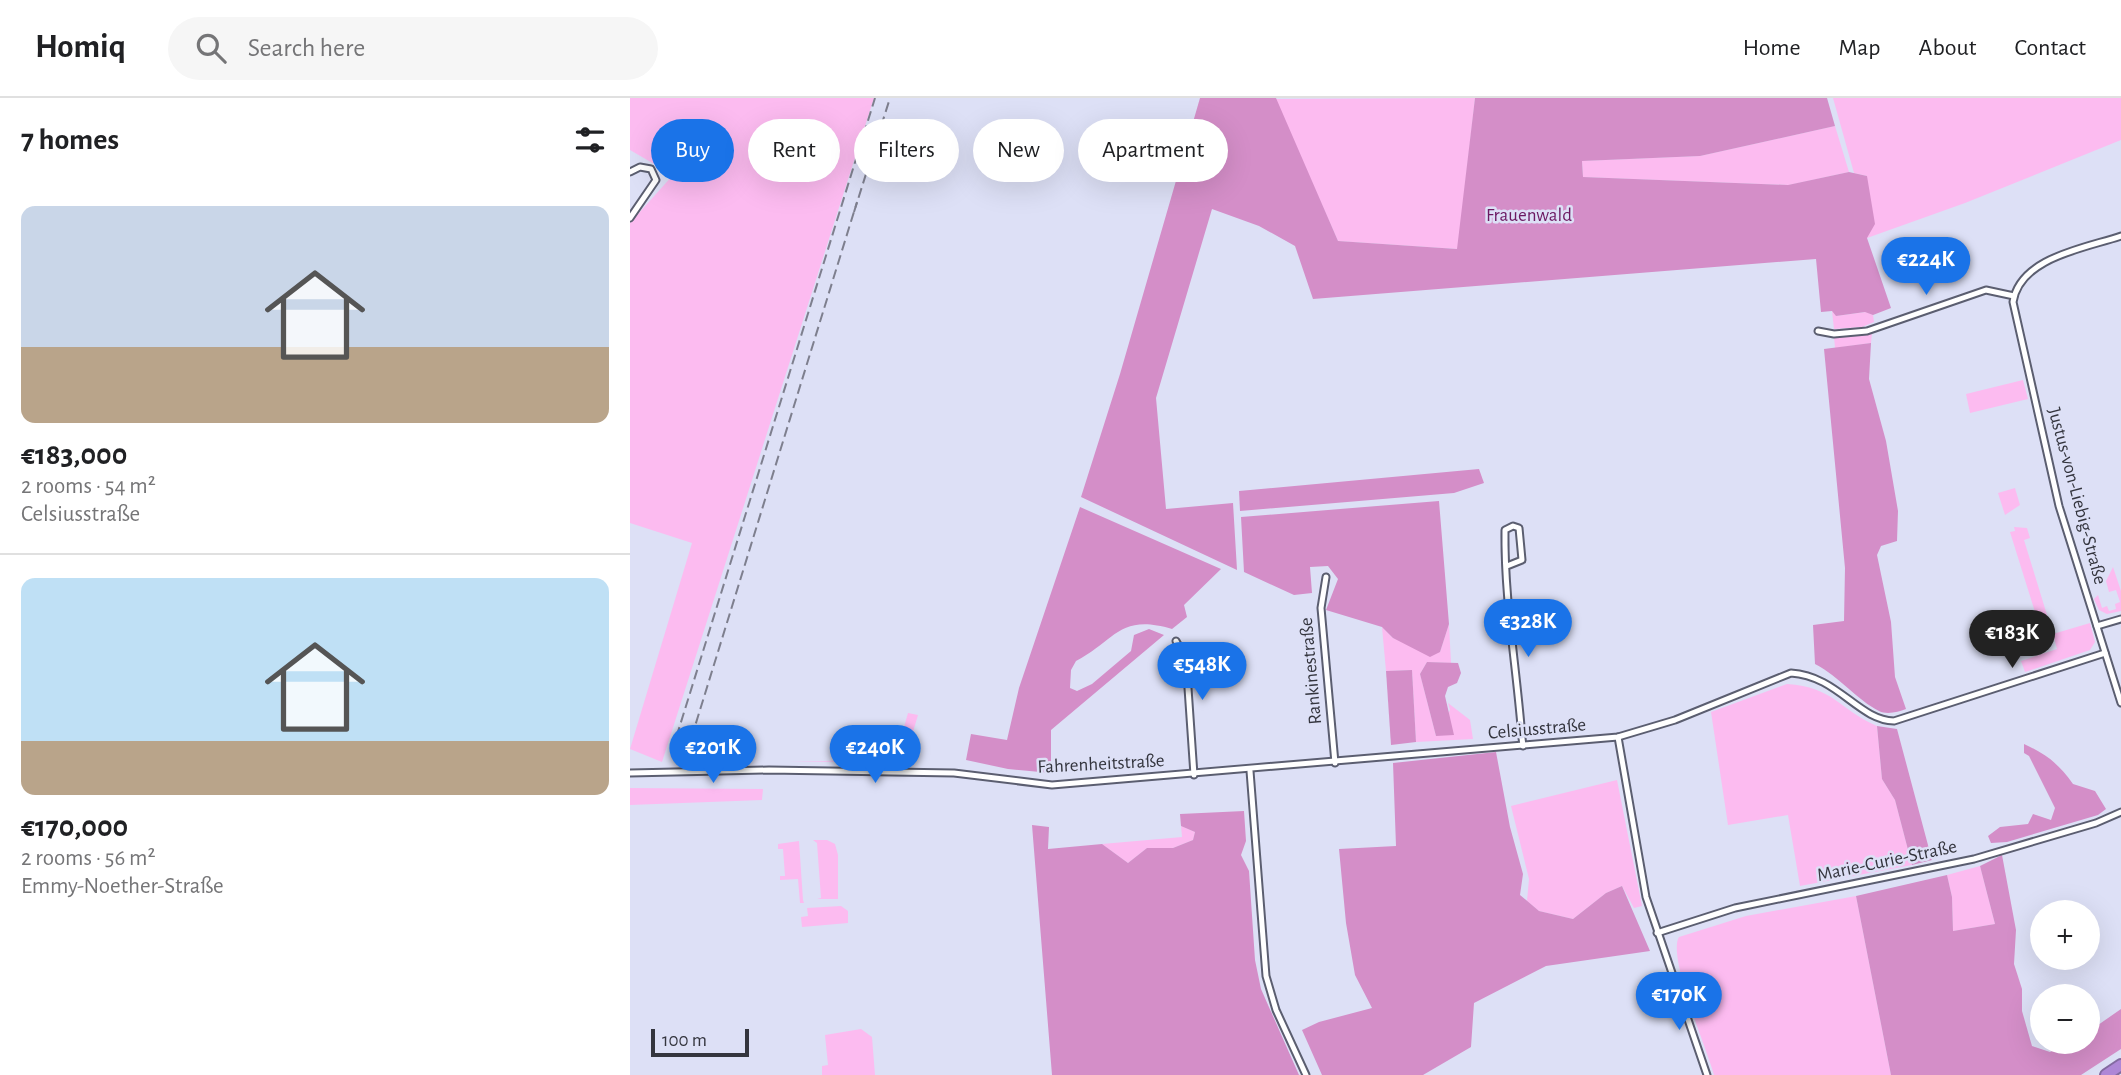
<!DOCTYPE html>
<meta charset="utf-8">
<style>
:root{--surface:#fff;--page:#f6f6f6;--text:#202124;--muted:#757577;--line:#e0e0e0;--accent:#1a73e8}
body{margin:0;font-family:"Alegreya Sans",sans-serif;background:var(--page);color:var(--text);height:100vh;display:flex;flex-direction:column;font-size:26px;white-space:nowrap}
*{box-sizing:border-box;margin:0}
p{font-size:23px;color:var(--muted)}
.icon{flex:none;width:38px;height:38px;fill:none;stroke:currentColor;stroke-width:2;stroke-linecap:round;stroke-linejoin:round}
.map{position:relative;flex:1;overflow:hidden}
.panel{display:flex;flex-direction:column;background:var(--surface);width:630px}
.panel>*{flex:none}
.top-card{position:absolute;left:21px;top:21px;width:665px;height:63px;display:flex;gap:14px}
.fabs{position:absolute;left:1400px;top:802px;display:grid;gap:14px}
.fabs a{display:grid;place-items:center;width:70px;height:70px;border-radius:50%;background:var(--surface);box-shadow:0 7px 28px #0002;font-size:35px}
.scale{position:absolute;left:21px;bottom:18px;width:98px;box-sizing:border-box;padding-left:7px;border:4px solid #34353e;border-top:0;font-size:19px;line-height:24px;white-space:nowrap;color:#34353e;-webkit-text-stroke:5px #dde0f6;paint-order:stroke}
.price{position:absolute;translate:-50% -60px;padding:0 16px;border-radius:24px;background:var(--accent);color:#fff;font-size:23px;line-height:46px;filter:drop-shadow(0 2px 4px #0008)}
.price::after{content:'';position:absolute;left:50%;top:42px;width:21px;height:16px;margin-left:-10px;background:inherit;clip-path:polygon(0 0,100% 0,50% 100%)}
.price.on{background:#222;color:#fff}
ul{padding:0;list-style:none}
li{display:grid;align-content:center;gap:14px;height:371px;padding:0 21px}
li+li{border-top:2px solid var(--line)}
li span{display:grid;place-items:center;height:217px;border-radius:14px;color:#555}
li>.icon{margin-inline-start:auto}
span .icon{width:126px;height:126px;fill:#fffc;stroke-width:1}
li b{font-size:30px}
h2{display:flex;justify-content:space-between;align-items:center;height:84px;padding:0 21px;font-size:30px}
.chip{padding:0 24px;border-radius:32px;background:var(--surface);box-shadow:0 7px 28px #0002;font-size:24px;line-height:63px}
.chip.on{background:var(--accent);color:#fff}
header{display:flex;align-items:center;gap:42px;box-sizing:border-box;height:98px;padding:0 35px;background:var(--surface);border-bottom:2px solid var(--line)}
header strong{font-size:33px}
nav{display:flex;gap:38px;margin-inline-start:auto;font-size:24px}
.search{width:490px;height:63px;background:var(--page);display:flex;align-items:center;gap:18px;box-sizing:border-box;padding:0 24px;border-radius:38px;color:var(--muted);font-size:26px}
main{display:flex;flex:1;min-height:0}
.map>svg:first-child{display:block}
</style>
<header>
<strong>Homiq</strong>
<div class="search"><svg class="icon" aria-label="search" viewBox="0 0 24 24"><circle cx="10" cy="10" r="6"/><path d="M15 15l6 6"/></svg>Search here</div>
<nav><a>Home</a><a>Map</a><a>About</a><a>Contact</a></nav>
</header>
<main>
<section class="panel">
<h2>7 homes<svg class="icon" aria-label="filters" viewBox="0 0 24 24"><path d="M4 7h16M4 17h16"/><circle cx="9" cy="7" r="2"/><circle cx="15" cy="17" r="2"/></svg></h2>
<ul>
<li><span style="background:linear-gradient(#c9d6e8 65%,#b9a48a 0)"><svg class="icon" aria-label="home" viewBox="0 0 24 24"><path d="M3 11l9-7 9 7M6 9v11h12V9"/></svg></span><div><b>€183,000</b><p>2 rooms · 54 m²</p><p>Celsiusstraße</p></div></li>
<li><span style="background:linear-gradient(#bfe0f5 75%,#b9a48a 0)"><svg class="icon" aria-label="home" viewBox="0 0 24 24"><path d="M3 11l9-7 9 7M6 9v11h12V9"/></svg></span><div><b>€170,000</b><p>2 rooms · 56 m²</p><p>Emmy-Noether-Straße</p></div></li>
</ul>
</section>
<div class="map">
<svg width="1491" height="977" viewBox="0 0 1491 977">
<rect width="100%" height="100%" fill="#dde0f6"/>
<g fill="#fcbbf0">
<path d="M0 0H244L32 664 0 651 62 445 0 425V125L43 77 0 52Z"/>
<path d="M845 0 828 151 708 143 645 1Z"/>
<path d="M1203 0H1491V42L1335 105 1237 140V78L1224 75Z"/>
<path d="M1205 28 1219 74 1159 87 953 79 952 63 1070 58Z"/>
<path d="M1202 213 1206 218 1236 214 1243 217 1244 224 1232 229 1204 231Z"/>
<path d="M1242 235 1241 245 1205 250 1204 239Z"/>
<path d="M1393 282 1398 301 1340 315 1336 296Z"/>
<path d="M1385 390 1390 407 1375 417 1368 395Z"/>
<path d="M1384 429 1397 430 1400 440 1394 442 1421 530 1411 533 1380 434 1385 433Z"/>
<path d="M1483 469 1491 493V513L1477 516 1469 512 1464 501 1468 497 1472 510 1477 508 1479 513 1486 511 1485 506 1490 504 1486 492 1479 494 1476 483Z"/>
<path d="M1460 525 1465 544 1460 552 1395 574 1391 563 1427 551 1423 536Z"/>
<path d="M819 526 821 565 797 564 790 576 806 638 820 612 818 605 840 622 843 641 786 644 782 572 756 573 752 529 763 540 810 554Z"/>
<path d="M1157 586C1204 589 1208 611 1247 628L1252 681 1265 702 1282 767 1170 788 1158 717 1098 727 1081 614Z"/>
<path d="M278 615 288 617 276 657 269 663 159 664 265 661Z"/>
<path d="M987 682 1012 808 1004 810 992 788 976 795 943 821 909 813 897 803 899 781 881 708Z"/>
<path d="M0 690 133 691 132 702 0 707Z"/>
<path d="M551 728 565 734 563 742 543 750H517L498 765 472 746 552 739Z"/>
<path d="M183 742H197L205 746 208 757V801H187L191 800 187 745Z"/>
<path d="M169 743 173 802 174 805H170L168 781 150 782V778H155L153 751H148V746Z"/>
<path d="M1350 768 1365 826 1323 833 1322 799 1317 777Z"/>
<path d="M1226 798 1261 977H1084C1077 951 1037 858 1049 839L1116 818Z"/>
<path d="M211 808 218 813V825L172 829 171 819 178 818 177 810Z"/>
<path d="M231 931 242 939 245 977H192V968L198 967 195 937Z"/>
</g>
<g fill="#d48ec8">
<path d="M570 0H646L708 143 827 151 845 0H1197L1205 28 1070 58 952 63 953 79 1158 87 1219 74 1237 78 1245 126 1237 140 1261 210 1243 217 1235 214 1206 218 1202 213 1191 214 1186 161 683 201 665 148 629 128 582 111 526 300 536 411 603 405 607 472 451 399 490 276Z"/>
<path d="M1241 245 1239 281 1256 343 1268 413 1267 443 1251 448 1247 457 1261 524 1265 579 1276 611C1268 614 1257 617 1249 613 1227 602 1210 579 1185 566L1183 527 1214 523 1215 470 1194 251Z"/>
<path d="M849 371 854 385 824 395 610 413 609 393Z"/>
<path d="M809 403 819 526 810 554 800 559 763 540 752 529 696 512 708 481 698 468 680 469 682 495 664 497 614 474 611 419Z"/>
<path d="M450 409 591 471 554 507 557 519 542 531C489 515 485 543 446 563L441 572 440 590 447 593 462 586 501 553 504 537 519 531 534 537 421 632V675L378 671 336 662 341 636 377 642 389 590Z"/>
<path d="M797 564 828 565 831 575 827 585 818 589 815 598 824 637 806 638 790 576Z"/>
<path d="M782 572 786 644 761 647 756 573Z"/>
<path d="M1247 628 1267 631 1302 762 1282 767 1265 702 1252 681Z"/>
<path d="M1394 646C1416 656 1429 666 1443 686L1465 693 1476 711 1468 717 1377 744 1361 745 1358 738 1370 729 1398 726 1403 716 1421 722 1425 710 1399 658 1394 655Z"/>
<path d="M866 654 880 729 893 776 890 797 909 813 943 821 976 795 992 788 1020 853 916 868 844 905 841 949 793 977H692L672 932 689 924 742 910 725 877 716 825 709 751 766 748 763 665Z"/>
<path d="M614 713 616 743 611 757 619 773 625 862 631 891 669 977H422L402 727 419 729 418 751 472 746 498 765 517 750H543L563 742 565 734 551 728 550 716Z"/>
<path d="M1372 757 1386 832 1384 866 1392 891V913L1402 948 1420 954 1440 943H1458V934L1491 911V951L1451 977H1261L1226 798 1317 777 1322 799 1323 833 1365 826 1350 768Z"/>
</g>
<g fill="none" stroke-linecap="round" stroke-linejoin="round">
<g stroke="#5b5e70" stroke-width="9">
<g id="street">
<path d="M0 74 10 69 21 71 26 82 0 120"/>
<path d="M1491 138C1456 150 1390 159 1383 204L1429 408 1491 605"/>
<path d="M1188 233 1204 236 1237 233 1356 192 1384 198"/>
<path d="M877 468 892 462 889 430 883 428 875 432C874 501 887 572 892 640L893 648"/>
<path d="M696 479 691 510 705 665"/>
<path d="M1467 528 1491 521"/>
<path d="M546 543 556 561 564 677"/>
<path d="M988 639 1016 799 1077 977"/>
<path d="M620 673 636 878 646 912 676 977"/>
<path d="M0 675 139 672 324 675 422 687 988 639 1045 622 1161 575C1208 578 1228 622 1264 623L1475 555"/>
<path d="M1027 835 1105 810 1344 761 1466 725 1491 714"/>
</g>
</g>
<g stroke="#836aa1" stroke-width="14">
<path id="highway" d="M1476 977 1491 967"/>
</g>
<use href="#street" stroke="#fff" stroke-width="5"/>
<use href="#highway" stroke="#ae87d6" stroke-width="10"/>
<g stroke="#7e7f8e" stroke-width="2" stroke-dasharray="10 5" stroke-linecap="butt">
<path d="M224 114 260 0"/>
<path d="M42 653 245 0"/>
<path d="M57 654 227 104"/>
</g>
</g>
<g text-anchor="middle" dominant-baseline="central" stroke-width="5" stroke-linejoin="round" paint-order="stroke">
<g font-size="19" fill="#6c1962" stroke="#dde0f6">
<text x="899" y="117">Frauenwald</text>
</g>
<g font-size="19" fill="#34353e" stroke="#dde0f6">
<text transform="translate(1447 398) rotate(75)">Justus-von-Liebig-Straße</text>
<text transform="translate(681 573) rotate(-95)">Rankinestraße</text>
<text transform="translate(907 631) rotate(-5)">Celsiusstraße</text>
<text transform="translate(471 666) rotate(-3)">Fahrenheitstraße</text>
<text transform="translate(1257 763) rotate(-12)">Marie-Curie-Straße</text>
</g>
</g>
</svg>
<div class="fabs">
<a>+</a>
<a>−</a>
</div>
<div class="scale">100 m</div>
<b class="price" style="left:1296px;top:199px">€224K</b>
<b class="price" style="left:898px;top:561px">€328K</b>
<b class="price on" style="left:1382px;top:572px">€183K</b>
<b class="price" style="left:572px;top:604px">€548K</b>
<b class="price" style="left:83px;top:687px">€201K</b>
<b class="price" style="left:245px;top:687px">€240K</b>
<b class="price" style="left:1049px;top:934px">€170K</b>
<div class="top-card">
<a class="chip on">Buy</a>
<a class="chip">Rent</a>
<a class="chip">Filters</a>
<a class="chip">New</a>
<a class="chip">Apartment</a>
</div>
</div>
</main>
